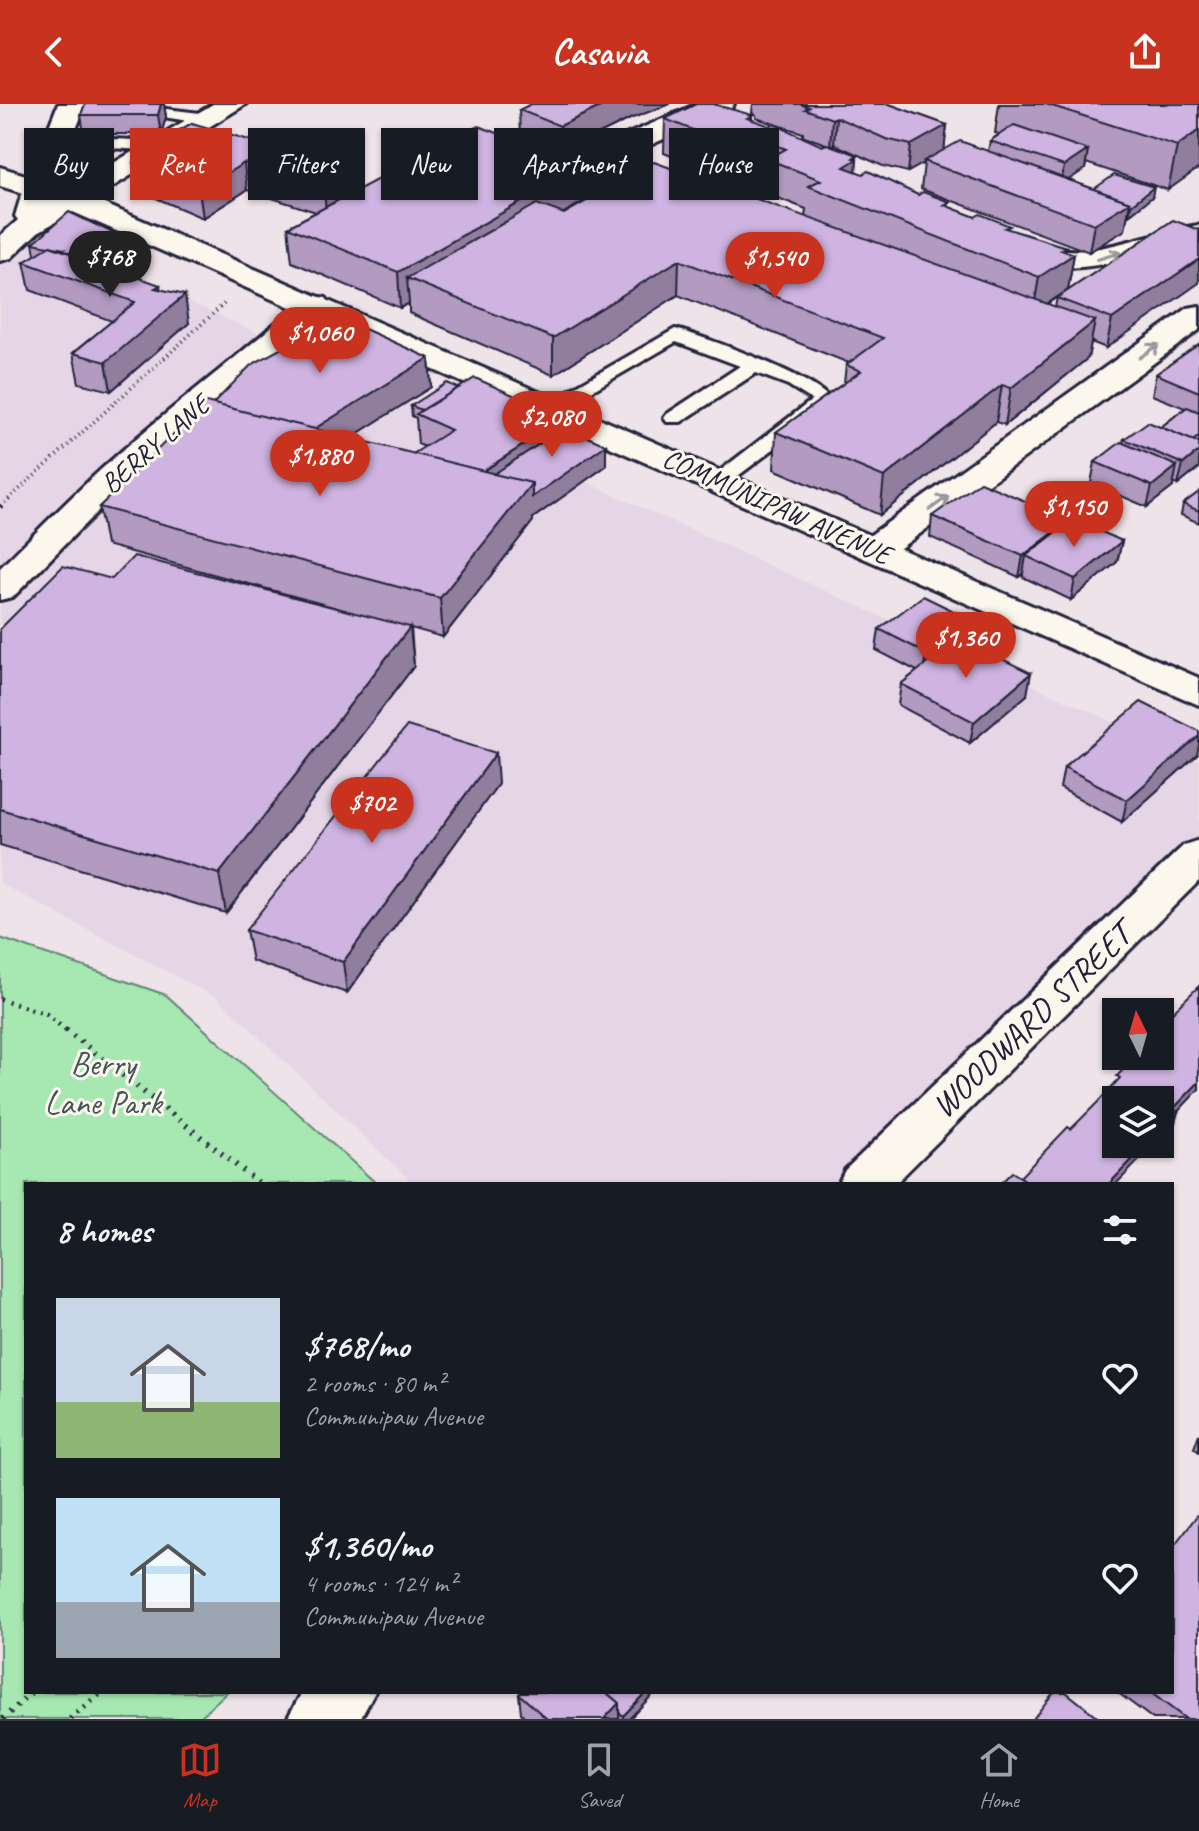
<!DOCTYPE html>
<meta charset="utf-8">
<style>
:root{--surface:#171b24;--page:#242831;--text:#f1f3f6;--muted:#9ea1a6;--line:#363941;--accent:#c8321e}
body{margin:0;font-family:Caveat,sans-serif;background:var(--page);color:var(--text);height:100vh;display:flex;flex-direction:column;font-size:30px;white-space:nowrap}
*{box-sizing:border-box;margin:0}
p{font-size:26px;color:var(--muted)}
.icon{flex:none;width:44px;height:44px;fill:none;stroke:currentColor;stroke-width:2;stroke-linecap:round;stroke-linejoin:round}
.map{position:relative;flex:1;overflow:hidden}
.sheet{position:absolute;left:24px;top:1078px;width:1150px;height:512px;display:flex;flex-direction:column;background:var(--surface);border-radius:0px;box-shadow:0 2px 6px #0004}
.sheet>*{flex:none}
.hud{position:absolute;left:24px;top:24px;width:1152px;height:72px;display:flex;gap:16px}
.needle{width:52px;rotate:355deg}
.controls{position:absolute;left:1102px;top:894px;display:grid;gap:16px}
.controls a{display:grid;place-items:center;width:72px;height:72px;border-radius:0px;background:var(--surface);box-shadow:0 2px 6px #0004;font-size:40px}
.price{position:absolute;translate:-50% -68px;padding:0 18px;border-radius:28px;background:var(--accent);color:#fff;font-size:26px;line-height:52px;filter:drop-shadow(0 2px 4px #0008)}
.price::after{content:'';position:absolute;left:50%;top:48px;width:24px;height:18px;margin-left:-12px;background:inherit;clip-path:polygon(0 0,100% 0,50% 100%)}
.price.on{background:#222;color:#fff}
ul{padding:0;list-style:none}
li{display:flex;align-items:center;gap:24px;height:200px;padding:0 32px}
li span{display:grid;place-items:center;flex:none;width:224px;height:160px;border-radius:0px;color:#555}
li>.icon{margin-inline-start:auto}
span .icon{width:96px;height:96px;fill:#fffc;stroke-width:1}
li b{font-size:34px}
h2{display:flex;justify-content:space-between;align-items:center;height:96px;padding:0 32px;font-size:34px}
.chip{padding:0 28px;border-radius:0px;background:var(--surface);box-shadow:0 2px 6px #0004;font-size:28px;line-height:72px}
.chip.on{background:var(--accent);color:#fff}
header{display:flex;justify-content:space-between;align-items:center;height:104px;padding:0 32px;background:var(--accent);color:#fff;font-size:36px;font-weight:800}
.tabs{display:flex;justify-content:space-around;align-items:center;height:112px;border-top:2px solid var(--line);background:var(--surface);font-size:22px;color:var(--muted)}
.tabs a{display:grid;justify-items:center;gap:4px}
.tabs .on{color:var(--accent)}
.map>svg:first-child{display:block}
</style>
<header><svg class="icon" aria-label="back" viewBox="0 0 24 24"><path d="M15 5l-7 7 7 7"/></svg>Casavia<svg class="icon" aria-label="share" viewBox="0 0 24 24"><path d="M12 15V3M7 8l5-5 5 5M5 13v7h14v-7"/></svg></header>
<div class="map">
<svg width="1199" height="1615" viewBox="0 0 1199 1615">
<rect width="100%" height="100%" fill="#eee3e8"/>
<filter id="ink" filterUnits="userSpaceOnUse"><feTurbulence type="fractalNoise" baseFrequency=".0125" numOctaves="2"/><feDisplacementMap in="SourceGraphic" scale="16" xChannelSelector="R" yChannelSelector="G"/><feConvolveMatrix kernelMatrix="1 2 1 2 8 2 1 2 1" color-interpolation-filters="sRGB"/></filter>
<g filter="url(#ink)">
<path fill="#e5d5e6" d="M31 126 1199 657V753L871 1080H414L219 895 0 779V152Z"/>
<path fill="#a7e8b2" stroke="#648576" stroke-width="2" d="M0 834 166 891 377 1080H26V1588H227L198 1615H0Z"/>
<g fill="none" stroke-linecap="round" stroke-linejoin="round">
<g stroke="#22223b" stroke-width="6">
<g id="lane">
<path d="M125 0 208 10 216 15 208 20 131 8 125 6Z"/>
<path d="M58 33 164 37 172 42 164 47 52 41V35Z"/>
<path d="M675 225C703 232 826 276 833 300L726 381 719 383 709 377 712 373 812 296 788 281 756 269 681 318H667L664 314 667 310 740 262 676 238 557 307 550 309 540 303Z"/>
</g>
</g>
<g stroke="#22223b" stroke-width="6">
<g id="street">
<path d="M697 0H734L730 6 616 56H596L592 50 596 44Z"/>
<path d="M1199 121V139C1139 147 1084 177 1023 157 1014 154 1007 153 1002 145L1006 139C1029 133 1059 150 1087 146 1125 141 1161 126 1199 121Z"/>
<path d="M315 192 326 194 331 201 326 208C266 263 201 313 140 367 96 407 55 451 13 493L0 496V464C38 427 75 388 115 353 177 298 243 250 304 194Z"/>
<path d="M1199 202V226L888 453 875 456 862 453 857 445 862 437 1188 204Z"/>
<path d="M1199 736V777L895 1080H838L845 1066 1184 741Z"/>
<path d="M302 1588H375L360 1615H287Z"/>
</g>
</g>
<g stroke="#22223b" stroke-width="6">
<path id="secondary" d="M58 0H86L54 81 68 86 213 0H246L93 95 1199 574V601L73 108 38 128 11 154 0 157V132L18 116 15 112 22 89 0 82V63L29 72Z"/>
</g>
<path stroke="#22223b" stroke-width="4" stroke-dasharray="1 4" stroke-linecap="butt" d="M1 402 225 199"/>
<g stroke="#22223b" stroke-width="5" stroke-dasharray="2 6" stroke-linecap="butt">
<path d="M0 403 3 400"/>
<path d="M0 895 46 910 68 928"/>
</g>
<g stroke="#22223b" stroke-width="6" stroke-dasharray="2 7" stroke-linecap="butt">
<path d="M66 926 260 1080"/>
<path d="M3 1615 32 1588"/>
<path d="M70 1615 102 1588"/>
</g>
<use href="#lane" fill="#fbf7ec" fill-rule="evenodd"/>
<use href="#street" fill="#fbf7ec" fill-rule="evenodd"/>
<use href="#secondary" fill="#fbf7ec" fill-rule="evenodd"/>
</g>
<g fill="#b29ac1" stroke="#22223b" stroke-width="2">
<path d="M85 0H164L166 13 161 30H84L81 11Z"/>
<path d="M753 0H889L947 21 944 46 988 47 990 37 999 30 995 29 999 0H1199L1168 86 1086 59 1085 65 1068 76 1094 85 1152 93 1129 111 1128 110 1125 126 1089 148 921 85 924 59 908 68 883 62 834 40 831 42 857 51 856 68 1010 126 1066 143 1065 147 1074 150 1068 186 1047 200 1055 203 1057 194 1173 116 1106 244 1091 238 1088 254 1005 321 996 318 880 411 774 365 776 328 844 279 846 261 849 259 678 191 553 271 409 209V199L400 204 292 158 288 123 316 108 247 86 203 114 137 86 133 58 192 19 352 89 586 61V96L562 109 805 113 806 105 765 89 766 73 732 60 714 69 664 49 665 15 752 11V16L822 42 826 40 803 32V29L756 14V11L752 9Z"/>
<path d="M519 6 630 15 561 49 520 33Z"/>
<path d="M33 139H115L95 158 160 185 189 219 111 287 79 279 73 249 112 217 30 186 24 158 37 150H35Z"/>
<path d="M1199 240V364L1178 381 1173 379V383L1147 403 1091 379 1095 358 1123 339 1124 335 1161 323 1185 304 1152 291 1156 270Z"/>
<path d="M429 254 431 283 350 334 413 350 425 343 418 340 416 314 412 312 411 302 458 284 565 323 606 362 533 414V417L443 533 411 524 414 562 226 809 0 741V525L112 475 348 507 106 441 99 403 213 300Z"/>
<path d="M1199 388V419L1181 411 1183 400Z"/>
<path d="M932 412 1069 418 1122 437 1117 458 1071 496 1023 473V470L1019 473 930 433Z"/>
<path d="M879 525 966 537 1027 591 970 639 898 601 901 580 917 567 876 546Z"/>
<path d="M1197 651 1122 718 1060 684 1064 663Z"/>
<path d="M498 680 347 889 252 857 246 826Z"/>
<path d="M1199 1330V1348L1194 1344Z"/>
<path d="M655 1588 629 1615H527L521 1609 519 1590Z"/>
<path d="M1117 1588H1172L1199 1615H1153Z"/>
</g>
<g fill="#917d9d" stroke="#22223b" stroke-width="2">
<path d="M161 0H164L166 13 161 30 158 11Z"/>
<path d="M606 0H670L630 15 561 49 560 22Z"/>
<path d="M836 13 834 40 830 42 832 15Z"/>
<path d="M947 21 944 48 924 57V59L908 68 911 41Z"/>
<path d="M734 25 732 60 714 69 715 35Z"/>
<path d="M1199 26V64L1168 86 1177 42Z"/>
<path d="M1088 46 1085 65 1061 81 1064 62Z"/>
<path d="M857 51V55L854 90 844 63 853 54Z"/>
<path d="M244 59 247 86 203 114 199 86Z"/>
<path d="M586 61V96L433 184 407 174 409 199 400 204 398 168Z"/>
<path d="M350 66 353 94 326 111 324 83Z"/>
<path d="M1154 83 1152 93 1129 111 1131 101Z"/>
<path d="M1130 98 1125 126 1089 148 1094 120Z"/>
<path d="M113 129 115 139 87 165 85 155Z"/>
<path d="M1066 143 1063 157 1074 150 1068 186 1033 209 1039 173 1061 146Z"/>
<path d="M1199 155V179L1106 244 1112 215Z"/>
<path d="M679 156 678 191 553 271V234Z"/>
<path d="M160 181 164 208 185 191 189 219 111 287 106 258 155 184Z"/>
<path d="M1095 217 1088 254 1005 321 1011 284Z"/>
<path d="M429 254 431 283 309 360 306 330Z"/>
<path d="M1002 281 996 318 880 411 884 373Z"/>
<path d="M565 314V343L500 387 476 372Z"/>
<path d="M606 341V362L533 414V417L443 533 440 494 532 379Z"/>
<path d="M1199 347V364L1178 381 1183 360Z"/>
<path d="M1177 362 1173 383 1147 403 1152 382Z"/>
<path d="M1070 416 1066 437 1026 452 1023 470 1019 473 1023 452Z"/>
<path d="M1122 437 1117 458 1071 496 1075 475Z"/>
<path d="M970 515 966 537 923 570 926 549Z"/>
<path d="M410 523 414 562 226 809 219 770Z"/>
<path d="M1031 569 1027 591 970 639 974 618Z"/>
<path d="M1199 632V641L1197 651 1122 718 1127 696Z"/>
<path d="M496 649 498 680 347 889 343 858Z"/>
<path d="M1199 978V985L1170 1016 1173 1005Z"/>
<path d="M1178 1008 1175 1019 1160 1035V1027Z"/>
<path d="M1147 1040H1155L1116 1080H1109Z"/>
<path d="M646 1588H655L629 1615H623V1612Z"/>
<path d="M619 1599V1615H604Z"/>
</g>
<g fill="#cfb3e0" stroke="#22223b" stroke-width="2">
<path d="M85 0H161L158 11H81Z"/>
<path d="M531 0H606L560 22 519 6Z"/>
<path d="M696 0H713L752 11 747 14 770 22 774 20 822 42 827 40 857 51 853 54 857 55 844 63 863 70 868 67 918 91 923 88 950 98 944 101 975 113 980 110 1010 122 1005 124 1066 143 1061 146 1074 150 1039 173 808 82 821 76 767 55 786 45 734 25 715 35 665 15Z"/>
<path d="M800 0H889L947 21 911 41 886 35 836 13 832 15 805 5 809 3Z"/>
<path d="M1046 0H1199V26L1177 42Z"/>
<path d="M192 19 350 66 324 83 244 59 199 86 133 58 143 46Z"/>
<path d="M1014 21 1088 46 1064 62 990 37Z"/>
<path d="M478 22 586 61 398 168 288 123Z"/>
<path d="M960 37 1130 98 1094 120 924 57Z"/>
<path d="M654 58 1095 217 1011 284 1002 281 884 373 776 328 861 267 846 261 883 234 679 156 553 234 407 174 537 100 564 110Z"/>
<path d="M1114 71 1154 83 1131 101 1130 100V98L1094 85Z"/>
<path d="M69 108 113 129 86 155 62 146 64 145 33 139Z"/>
<path d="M1173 116 1199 126V155L1112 215 1057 194Z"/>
<path d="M50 142 160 181 155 184 185 191 106 258 73 249 135 198 24 158Z"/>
<path d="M338 213 429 254 314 325 213 300 251 261Z"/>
<path d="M1199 240V288L1156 270Z"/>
<path d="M475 274 565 314 483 367 413 350 451 326 416 310Z"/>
<path d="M447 279 458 284 422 306 411 302Z"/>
<path d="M206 298 532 379 440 494 99 403Z"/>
<path d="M1187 303 1199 308V332L1193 337 1161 323Z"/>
<path d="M1148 318 1199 339V347L1183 360 1124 335Z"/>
<path d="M565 323 606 341 532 393V379L494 370Z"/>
<path d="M1121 338 1177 362 1152 382 1095 358Z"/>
<path d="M980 378 1070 416 1023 452 932 412Z"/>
<path d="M1199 388V407L1183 400Z"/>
<path d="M1073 415 1122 437 1075 475 1026 452Z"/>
<path d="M134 452 410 523 219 770 0 705V525L63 462 112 475Z"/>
<path d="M923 492 970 515 926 549 879 525Z"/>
<path d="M959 534 1031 569 974 618 901 580Z"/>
<path d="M1141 598 1199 627V632L1127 696 1064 663Z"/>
<path d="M407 622 496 649 343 858 246 826Z"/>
<path d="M1199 882V978L1173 1005 1178 1008 1160 1027V996H1116V1040H1147L1109 1080H1031L1020 1073 1068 1023 1071 1025 1097 999 1120 974 1117 972 1136 952H1160V928L1164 923 1160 920Z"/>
<path d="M1012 1068 1031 1080H1000Z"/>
<path d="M1199 1409V1615H1186L1150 1588H1172V1444Z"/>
<path d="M521 1588H606L619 1599 604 1615H547L519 1590Z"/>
<path d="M606 1588H646L623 1612 619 1608V1599Z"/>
<path d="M1054 1588H1066L1100 1615H1033Z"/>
</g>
<defs><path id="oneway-shaft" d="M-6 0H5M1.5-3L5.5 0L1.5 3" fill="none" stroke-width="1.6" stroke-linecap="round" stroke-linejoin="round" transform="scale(2)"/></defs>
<g stroke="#99979c">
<use href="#oneway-shaft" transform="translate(1109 152) rotate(-17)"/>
<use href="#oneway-shaft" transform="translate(1149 247) rotate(-36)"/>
<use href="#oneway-shaft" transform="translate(939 399) rotate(-36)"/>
</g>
</g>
<g text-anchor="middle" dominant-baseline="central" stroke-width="6" stroke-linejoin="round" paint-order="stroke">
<g font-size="28" fill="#22223b" stroke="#fbf7ec">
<text transform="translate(155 340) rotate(-41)">BERRY LANE</text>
<text transform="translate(777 402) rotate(24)">COMMUNIPAW AVENUE</text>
</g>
<g font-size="34" fill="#22223b" stroke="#fbf7ec">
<text transform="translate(1031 916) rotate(-44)">WOODWARD STREET</text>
</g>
<g font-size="34" fill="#435459" stroke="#fbf7ec">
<text x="103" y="959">Berry<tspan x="103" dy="39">Lane Park</tspan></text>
</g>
</g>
</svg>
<div class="controls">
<a><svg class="needle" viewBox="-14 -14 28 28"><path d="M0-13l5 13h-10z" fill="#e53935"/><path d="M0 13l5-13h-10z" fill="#9ea1a6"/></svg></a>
<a><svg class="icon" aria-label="layers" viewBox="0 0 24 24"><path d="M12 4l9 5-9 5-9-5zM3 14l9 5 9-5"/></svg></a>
</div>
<b class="price on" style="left:110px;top:195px">$768</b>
<b class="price" style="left:775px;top:196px">$1,540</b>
<b class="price" style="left:320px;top:271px">$1,060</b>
<b class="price" style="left:552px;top:355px">$2,080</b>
<b class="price" style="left:320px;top:394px">$1,880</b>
<b class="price" style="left:1074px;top:445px">$1,150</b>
<b class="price" style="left:966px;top:576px">$1,360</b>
<b class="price" style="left:372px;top:741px">$702</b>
<div class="hud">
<a class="chip">Buy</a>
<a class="chip on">Rent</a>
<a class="chip">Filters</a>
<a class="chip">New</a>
<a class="chip">Apartment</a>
<a class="chip">House</a>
</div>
<section class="sheet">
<h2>8 homes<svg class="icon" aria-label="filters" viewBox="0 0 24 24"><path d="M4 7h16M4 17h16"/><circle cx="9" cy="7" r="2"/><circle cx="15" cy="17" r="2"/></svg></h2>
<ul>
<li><span style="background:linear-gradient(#c9d6e8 65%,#8fb573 0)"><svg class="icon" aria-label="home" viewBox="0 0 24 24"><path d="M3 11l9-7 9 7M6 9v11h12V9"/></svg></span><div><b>$768/mo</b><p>2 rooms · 80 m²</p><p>Communipaw Avenue</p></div><svg class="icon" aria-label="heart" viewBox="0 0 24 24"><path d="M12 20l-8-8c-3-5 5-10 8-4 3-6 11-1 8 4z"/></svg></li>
<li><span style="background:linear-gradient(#bfe0f5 65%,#9aa5b1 0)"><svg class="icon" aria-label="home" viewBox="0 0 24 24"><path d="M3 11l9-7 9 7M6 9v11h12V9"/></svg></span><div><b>$1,360/mo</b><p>4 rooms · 124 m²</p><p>Communipaw Avenue</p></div><svg class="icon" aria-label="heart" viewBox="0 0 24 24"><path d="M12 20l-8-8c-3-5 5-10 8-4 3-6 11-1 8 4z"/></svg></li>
</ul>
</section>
</div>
<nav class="tabs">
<a class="on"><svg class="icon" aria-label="map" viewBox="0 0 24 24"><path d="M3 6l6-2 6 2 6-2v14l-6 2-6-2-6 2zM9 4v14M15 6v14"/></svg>Map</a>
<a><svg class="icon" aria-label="saved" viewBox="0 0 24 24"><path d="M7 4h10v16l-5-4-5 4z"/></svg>Saved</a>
<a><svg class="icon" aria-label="home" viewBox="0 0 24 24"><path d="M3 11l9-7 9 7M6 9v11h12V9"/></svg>Home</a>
</nav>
